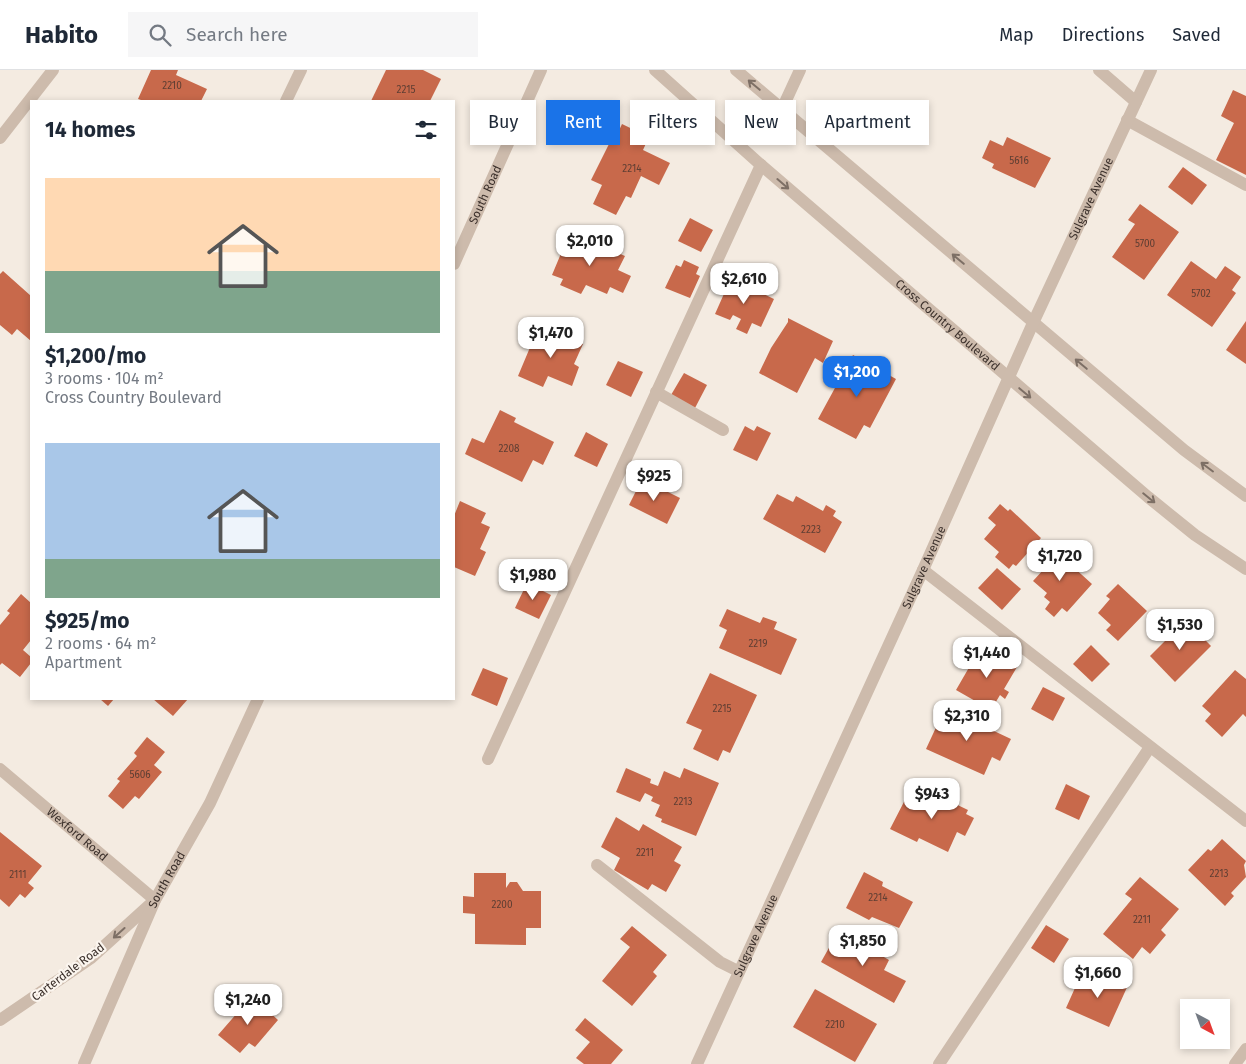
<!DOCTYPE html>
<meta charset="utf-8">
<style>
:root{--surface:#fff;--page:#f6f6f7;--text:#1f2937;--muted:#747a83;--line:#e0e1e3;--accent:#1a73e8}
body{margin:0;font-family:"Fira Sans",sans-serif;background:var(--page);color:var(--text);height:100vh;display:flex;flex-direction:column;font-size:19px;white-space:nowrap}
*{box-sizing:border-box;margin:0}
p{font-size:16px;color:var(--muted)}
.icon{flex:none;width:28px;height:28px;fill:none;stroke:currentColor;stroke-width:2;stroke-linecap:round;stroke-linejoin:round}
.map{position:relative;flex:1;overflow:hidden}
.panel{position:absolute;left:30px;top:30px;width:425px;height:600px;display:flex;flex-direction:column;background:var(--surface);border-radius:0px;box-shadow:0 2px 8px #0003}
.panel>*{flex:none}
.top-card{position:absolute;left:470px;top:30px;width:475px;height:45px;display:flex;gap:10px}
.needle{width:32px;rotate:139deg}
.buttons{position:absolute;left:1180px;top:929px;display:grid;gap:10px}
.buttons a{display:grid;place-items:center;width:50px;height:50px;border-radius:0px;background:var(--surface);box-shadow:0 2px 8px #0003;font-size:25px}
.price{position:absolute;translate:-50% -42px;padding:0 11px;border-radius:10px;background:#fff;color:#222;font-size:16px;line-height:32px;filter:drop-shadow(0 1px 2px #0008)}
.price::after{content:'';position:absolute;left:50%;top:30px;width:15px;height:11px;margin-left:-8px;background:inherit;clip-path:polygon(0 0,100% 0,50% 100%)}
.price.selected{background:var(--accent);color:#fff}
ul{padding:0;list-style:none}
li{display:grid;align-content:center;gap:10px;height:265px;padding:0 15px}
li span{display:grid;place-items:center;height:155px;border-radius:0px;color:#555}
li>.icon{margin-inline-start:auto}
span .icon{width:90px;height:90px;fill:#fffc;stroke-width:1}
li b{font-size:21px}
h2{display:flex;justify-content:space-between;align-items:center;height:60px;padding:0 15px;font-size:21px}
.tag{padding:0 18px;border-radius:0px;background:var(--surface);box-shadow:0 2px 8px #0003;font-size:18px;line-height:45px}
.tag.selected{background:var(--accent);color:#fff}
header{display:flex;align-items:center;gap:30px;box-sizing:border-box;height:70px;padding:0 25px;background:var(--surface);border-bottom:1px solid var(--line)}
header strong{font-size:24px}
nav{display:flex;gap:28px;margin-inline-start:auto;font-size:18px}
.search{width:350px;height:45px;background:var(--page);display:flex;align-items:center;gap:12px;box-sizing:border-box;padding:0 18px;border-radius:0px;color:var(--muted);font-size:19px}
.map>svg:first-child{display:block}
</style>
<header>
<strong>Habito</strong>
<div class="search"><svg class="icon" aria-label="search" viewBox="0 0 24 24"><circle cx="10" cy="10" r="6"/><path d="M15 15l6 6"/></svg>Search here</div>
<nav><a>Map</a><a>Directions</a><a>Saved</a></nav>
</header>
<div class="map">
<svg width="1246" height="994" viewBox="0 0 1246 994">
<rect width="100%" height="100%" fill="#f4ebe1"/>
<g fill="#c8694b">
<path d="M151 0H178L176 5 207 19 201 31H144L138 29Z"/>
<path d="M386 0H423L441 9 430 31H371Z"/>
<path d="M1233 20 1246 26V105L1216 90 1234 53 1221 46Z"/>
<path d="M622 54 649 67 643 80 670 93 659 115 641 106 631 128 626 126 616 145 593 134 602 115 591 110 613 66 616 67Z"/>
<path d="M1007 67 1051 88 1035 118 992 98 994 94 982 88 990 70 1003 76Z"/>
<path d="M1183 97 1207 115 1192 135 1168 117Z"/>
<path d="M1140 134 1179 162 1144 210 1112 187 1135 154 1128 150Z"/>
<path d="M690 148 713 160 701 182 678 171Z"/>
<path d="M570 162 625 186 618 200 631 206 623 223 610 217 607 224 586 215 581 224 560 215 563 209 552 205Z"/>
<path d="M684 190 699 197 696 204 700 206 690 228 665 218 676 195 681 197Z"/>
<path d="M1191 191 1216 209 1225 196 1241 207 1232 220 1236 223 1212 257 1167 225Z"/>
<path d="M3 201 31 226V271L17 259 12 265 0 255V204Z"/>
<path d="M731 208 774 229 761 257 752 253 747 264 736 259 741 249 733 245 730 250 715 244Z"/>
<path d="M788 248 833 271 823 293 815 288 797 323 759 303 771 278 788 252Z"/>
<path d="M1246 251V294L1226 280Z"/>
<path d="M539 256 583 274 574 294 579 297 572 316 548 306 543 317 518 306Z"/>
<path d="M853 285 896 309 870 358 864 355 856 369 818 349Z"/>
<path d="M618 291 643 302 631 327 606 315Z"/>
<path d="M684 303 707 315 695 338 671 325Z"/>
<path d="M500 340 516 348 514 352 554 372 543 395 533 390 522 412 465 384 472 368 484 373Z"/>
<path d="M745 356 754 361 757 356 771 363 757 391 733 380Z"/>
<path d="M586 362 608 374 597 397 574 386Z"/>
<path d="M642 409 680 428 667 454 629 435Z"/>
<path d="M777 424 793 432 796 426 823 441 826 435 836 441 833 446 842 452 825 483 763 449Z"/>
<path d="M460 431 486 443 481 453 490 457 480 479 486 482 475 506 454 497V446Z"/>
<path d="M1000 434 1008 441 1010 439 1041 468 1016 496 1013 494 1009 499 995 487 999 482 984 469 996 455 988 448Z"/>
<path d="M1050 476 1092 514 1067 542 1062 538 1054 547 1045 539 1050 532 1044 527 1047 523 1033 511 1044 499 1036 492Z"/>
<path d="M997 498 1021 519 1002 540 978 518Z"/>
<path d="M527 513 551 525 539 549 515 538Z"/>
<path d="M1118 514 1147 541 1118 571 1106 560 1111 555 1098 543 1110 529 1106 526Z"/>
<path d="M21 524 31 533V570L23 580 31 587V593L20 607 2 593 0 595V555L10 543 7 541Z"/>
<path d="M727 539 760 553 763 547 777 552 774 559 797 569 781 605 719 578 727 560 719 556Z"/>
<path d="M1186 550 1211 576 1175 612 1150 586Z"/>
<path d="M1091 575 1110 594 1092 612 1073 594Z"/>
<path d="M989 581 1017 597 1004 619 1009 622 1005 629 1000 625 991 640 956 620 978 582 986 586Z"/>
<path d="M483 598 508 608 497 636 471 625Z"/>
<path d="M1235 600 1246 609V647L1243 644 1222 667 1205 651 1211 644 1202 636Z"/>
<path d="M710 603 757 625 730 683 723 680 718 691 693 679 702 660 686 653Z"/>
<path d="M1043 617 1065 628 1053 651 1031 639Z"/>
<path d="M100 629H114L108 636Z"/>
<path d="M153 629H188L173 646Z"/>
<path d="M945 638 1011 669 1000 691 992 687 984 705 926 679Z"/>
<path d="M147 667 165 682 154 695 162 702 139 729 135 726 123 739 108 726 120 711 117 709 137 686 134 683Z"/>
<path d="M626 698 651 709 650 713 658 716 664 701 680 708 684 698 719 713 696 766 661 752 662 749 655 746 660 735 651 731 653 727 645 723 640 732 616 722Z"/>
<path d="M1066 714 1090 726 1079 750 1055 739Z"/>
<path d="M918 716 968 740 966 744 974 748 965 766 957 762 948 782 919 768 917 772 890 759 907 726 912 729Z"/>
<path d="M616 747 639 761 643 754 682 777 674 791 681 795 666 822 652 814 648 820 614 800 620 788 601 777Z"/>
<path d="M0 762 42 796 28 813 34 818 25 828 20 824 9 837 0 829Z"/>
<path d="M1222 769 1246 791 1244 795 1246 807 1231 823 1234 826 1225 836 1188 800 1208 779 1211 781Z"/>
<path d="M864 802 883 812 882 816 913 832 899 858 872 847 869 850 846 838Z"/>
<path d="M474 803H506V818L510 812H517L523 821H541V858H526V875L475 874V844L463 843V826L474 827Z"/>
<path d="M1140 807 1179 839 1161 860 1166 865 1150 884 1142 877 1133 889 1103 864 1132 829 1125 824Z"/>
<path d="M1046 855 1069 869 1054 893 1031 878Z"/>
<path d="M632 856 667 885 653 902 657 906 632 936 602 911 630 877 620 869Z"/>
<path d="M839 860 851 867 850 870 866 878 867 875 879 881 877 883 889 890 884 900 906 911 894 933 821 892Z"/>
<path d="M1111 905 1129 913 1109 957 1066 938 1079 909 1088 913 1091 907 1104 914 1102 918 1104 919Z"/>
<path d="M815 919 877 954 855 992 793 957Z"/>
<path d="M252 926 278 950 255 977 249 973 240 983 218 965Z"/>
<path d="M585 948 623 980 611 994H584L576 988 590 972 575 960Z"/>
</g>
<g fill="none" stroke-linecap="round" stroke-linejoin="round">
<g stroke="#cdbbac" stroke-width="12">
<path id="s1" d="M655 0 761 95 1148 427 1195 465 1246 499"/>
<path d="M736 0 1184 380 1246 426"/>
<path d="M1099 0 1136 32"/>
<path d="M286 31 301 0"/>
<path d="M782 39 800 0"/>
<path d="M1127 50 1246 115"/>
<path d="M0 68 53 0"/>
<path id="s2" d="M454 194 541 0"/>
<path d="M656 322 723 360"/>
<path d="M923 500 1246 751"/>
<path d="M488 689 761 95"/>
<path id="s3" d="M0 699 155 830 91 888 0 950"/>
<path d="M597 795 720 892 738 901"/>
<path id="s4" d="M84 994 155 830 210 733 258 629"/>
<path id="s5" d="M697 994 923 500 1033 253 1151 0"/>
<path d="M939 994 1150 677"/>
<path d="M1235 994 1246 979"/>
</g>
</g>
<defs><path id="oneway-shaft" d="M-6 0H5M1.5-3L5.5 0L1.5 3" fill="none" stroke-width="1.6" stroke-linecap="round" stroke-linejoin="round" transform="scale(1.25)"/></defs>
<g stroke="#7d6f65">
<use href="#oneway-shaft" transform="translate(754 15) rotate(-140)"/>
<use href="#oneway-shaft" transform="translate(783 114) rotate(41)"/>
<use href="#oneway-shaft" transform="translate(958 189) rotate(-140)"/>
<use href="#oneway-shaft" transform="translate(1081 294) rotate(-140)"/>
<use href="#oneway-shaft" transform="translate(1025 323) rotate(40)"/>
<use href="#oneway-shaft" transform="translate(1207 397) rotate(-143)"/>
<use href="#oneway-shaft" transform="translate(1149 428) rotate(39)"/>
<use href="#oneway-shaft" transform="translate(119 863) rotate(138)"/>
</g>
<g text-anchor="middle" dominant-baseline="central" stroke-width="4.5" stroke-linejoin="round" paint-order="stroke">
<g font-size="10" fill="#5e3e33">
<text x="172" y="16">2210</text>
<text x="406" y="20">2215</text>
<text x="1019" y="91">5616</text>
<text x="632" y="99">2214</text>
<text x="1145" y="174">5700</text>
<text x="1201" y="224">5702</text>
<text x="509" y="379">2208</text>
<text x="811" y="460">2223</text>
<text x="758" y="574">2219</text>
<text x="722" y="639">2215</text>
<text x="140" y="705">5606</text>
<text x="683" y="732">2213</text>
<text x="645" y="783">2211</text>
<text x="1219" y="804">2213</text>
<text x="18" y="805">2111</text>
<text x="878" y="828">2214</text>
<text x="502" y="835">2200</text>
<text x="1142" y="850">2211</text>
<text x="835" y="955">2210</text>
</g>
<g font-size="12" fill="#3b302b" stroke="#fbf5ee">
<text stroke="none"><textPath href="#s2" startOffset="76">South Road</textPath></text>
<text stroke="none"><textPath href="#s5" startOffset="951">Sulgrave Avenue</textPath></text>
<text stroke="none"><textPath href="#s1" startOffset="388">Cross Country Boulevard</textPath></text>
<text stroke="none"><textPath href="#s5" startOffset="546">Sulgrave Avenue</textPath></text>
<text stroke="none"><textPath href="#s3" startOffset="101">Wexford Road</textPath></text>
<text stroke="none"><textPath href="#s4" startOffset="202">South Road</textPath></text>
<text stroke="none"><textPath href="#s5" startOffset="141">Sulgrave Avenue</textPath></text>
<text transform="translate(68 902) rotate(-37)">Carterdale Road</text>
</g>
</g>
</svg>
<div class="buttons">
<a><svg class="needle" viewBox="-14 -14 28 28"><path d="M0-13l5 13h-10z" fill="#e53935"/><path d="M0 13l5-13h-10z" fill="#747a83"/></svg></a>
</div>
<b class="price" style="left:590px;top:197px">$2,010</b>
<b class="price" style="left:744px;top:235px">$2,610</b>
<b class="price" style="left:551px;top:289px">$1,470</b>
<b class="price selected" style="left:857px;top:328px">$1,200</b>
<b class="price" style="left:654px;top:432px">$925</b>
<b class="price" style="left:1060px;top:512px">$1,720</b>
<b class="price" style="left:533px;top:531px">$1,980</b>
<b class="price" style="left:1180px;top:581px">$1,530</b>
<b class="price" style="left:987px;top:609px">$1,440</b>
<b class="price" style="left:967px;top:672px">$2,310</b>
<b class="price" style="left:932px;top:750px">$943</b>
<b class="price" style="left:863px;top:897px">$1,850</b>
<b class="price" style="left:1098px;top:929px">$1,660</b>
<b class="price" style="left:248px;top:956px">$1,240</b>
<div class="top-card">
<a class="tag">Buy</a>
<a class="tag selected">Rent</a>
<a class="tag">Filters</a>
<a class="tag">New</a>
<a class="tag">Apartment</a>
</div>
<section class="panel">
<h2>14 homes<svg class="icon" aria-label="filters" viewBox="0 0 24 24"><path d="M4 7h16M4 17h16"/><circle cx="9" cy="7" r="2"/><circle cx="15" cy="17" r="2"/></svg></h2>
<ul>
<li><span style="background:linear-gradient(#ffd9b3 60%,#7fa58c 0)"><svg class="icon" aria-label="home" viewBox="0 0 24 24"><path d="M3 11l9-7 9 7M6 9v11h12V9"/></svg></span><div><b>$1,200/mo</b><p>3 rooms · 104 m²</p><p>Cross Country Boulevard</p></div></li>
<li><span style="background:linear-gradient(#a9c7e8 75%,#7fa58c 0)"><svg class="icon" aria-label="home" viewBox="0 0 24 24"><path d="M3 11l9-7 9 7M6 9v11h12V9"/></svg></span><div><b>$925/mo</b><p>2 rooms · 64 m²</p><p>Apartment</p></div></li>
</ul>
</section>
</div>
